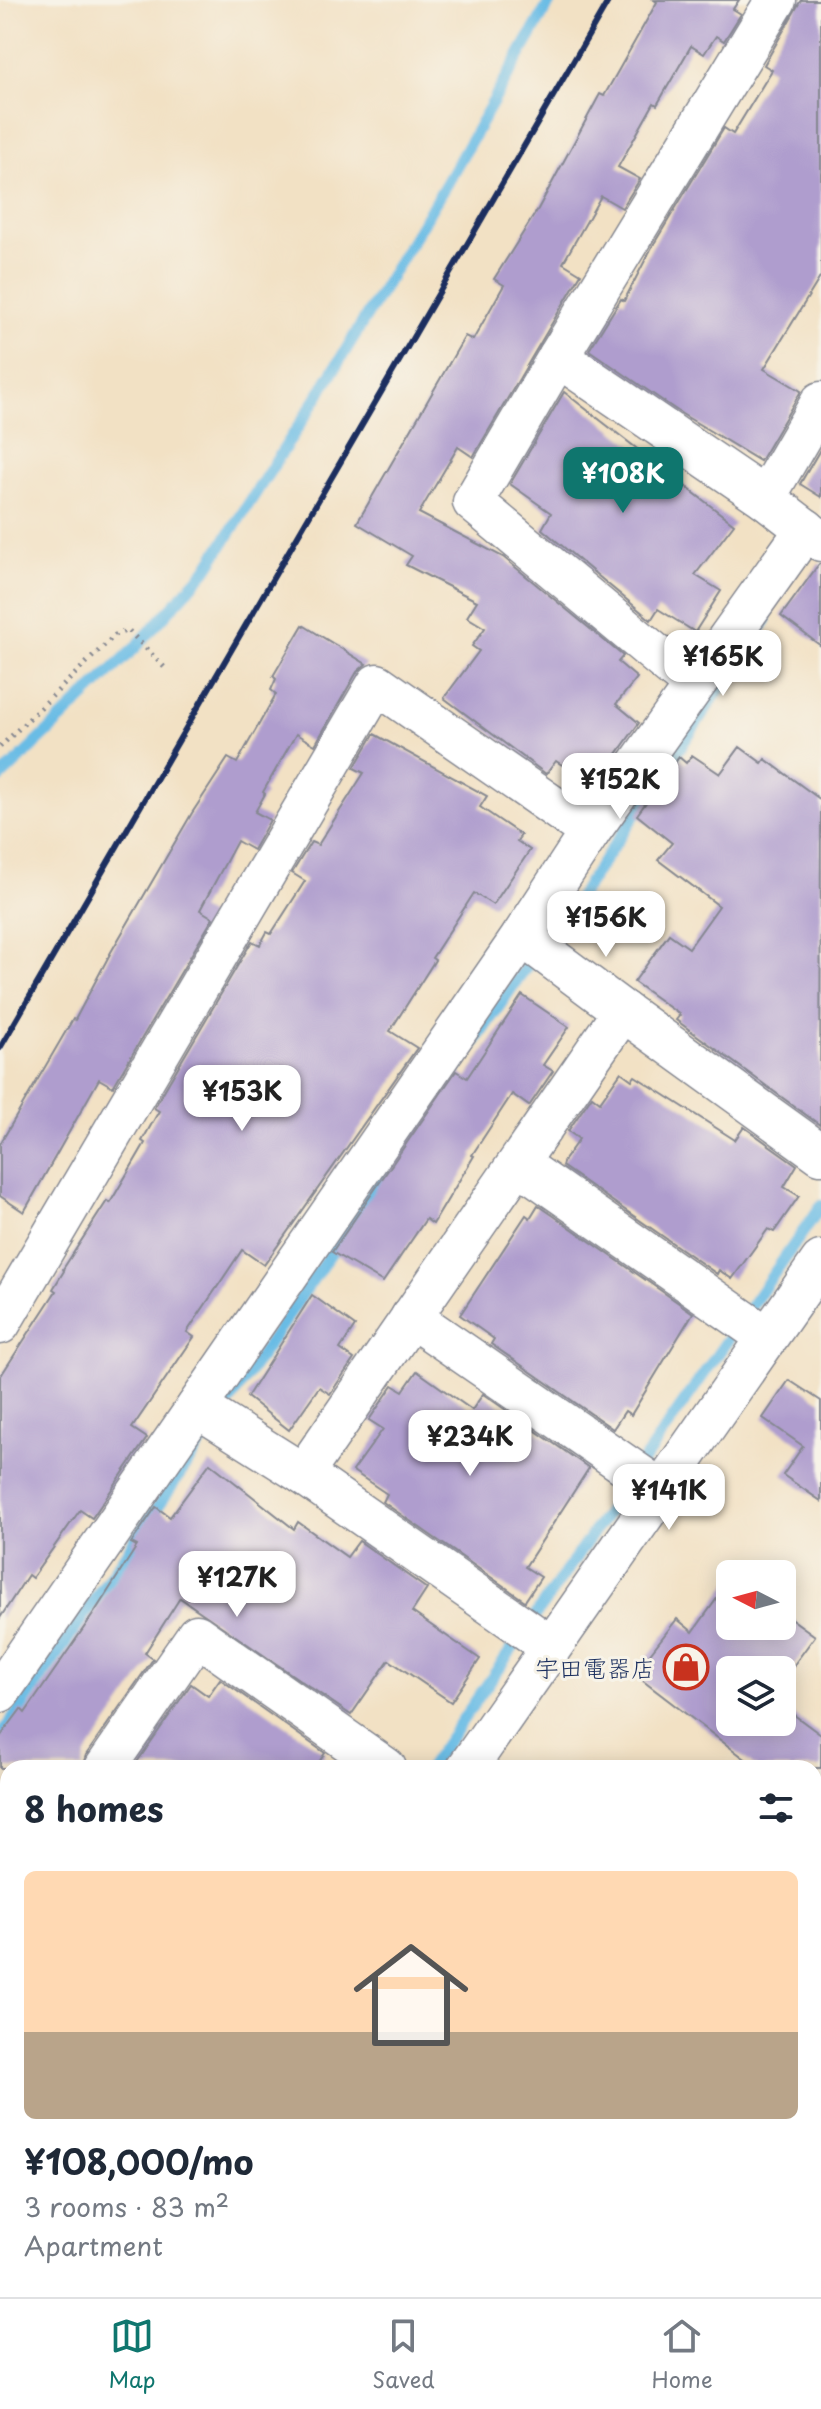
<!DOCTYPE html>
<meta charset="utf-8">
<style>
:root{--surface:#fff;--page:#f6f6f7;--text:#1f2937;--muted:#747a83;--line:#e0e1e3;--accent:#0f766e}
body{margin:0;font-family:"Playpen Sans","Klee One",sans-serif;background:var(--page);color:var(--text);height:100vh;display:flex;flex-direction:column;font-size:30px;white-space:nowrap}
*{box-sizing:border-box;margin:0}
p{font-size:26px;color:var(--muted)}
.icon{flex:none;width:44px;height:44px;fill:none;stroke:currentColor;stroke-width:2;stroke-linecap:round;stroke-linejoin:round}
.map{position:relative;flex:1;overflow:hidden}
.sheet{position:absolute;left:0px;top:1760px;width:822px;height:538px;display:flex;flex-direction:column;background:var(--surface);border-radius:24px 24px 0 0;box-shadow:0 4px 20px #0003}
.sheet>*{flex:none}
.needle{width:52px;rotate:276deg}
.tools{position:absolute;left:716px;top:1560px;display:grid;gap:16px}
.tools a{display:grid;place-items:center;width:80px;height:80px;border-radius:12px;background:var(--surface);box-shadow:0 4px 20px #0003;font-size:40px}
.price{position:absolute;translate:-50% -68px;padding:0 18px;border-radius:16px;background:#fff;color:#222;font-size:26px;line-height:52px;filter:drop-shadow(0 2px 4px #0008)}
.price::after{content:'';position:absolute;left:50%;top:48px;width:24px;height:18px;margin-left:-12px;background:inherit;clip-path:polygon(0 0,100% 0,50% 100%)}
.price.selected{background:var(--accent);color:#fff}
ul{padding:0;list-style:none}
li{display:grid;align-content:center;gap:16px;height:424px;padding:0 24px}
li+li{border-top:2px solid var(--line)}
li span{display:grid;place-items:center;height:248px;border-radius:12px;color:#555}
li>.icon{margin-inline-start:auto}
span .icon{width:144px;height:144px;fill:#fffc;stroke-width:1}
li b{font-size:34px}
h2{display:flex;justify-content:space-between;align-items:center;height:96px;padding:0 24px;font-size:34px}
.tabs{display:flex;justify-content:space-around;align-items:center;height:112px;border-top:2px solid var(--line);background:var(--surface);font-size:22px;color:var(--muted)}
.tabs a{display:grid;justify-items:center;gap:4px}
.tabs .selected{color:var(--accent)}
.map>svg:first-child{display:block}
</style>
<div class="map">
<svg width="821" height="2297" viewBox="0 0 821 2297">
<rect width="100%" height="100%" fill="#f7f3e8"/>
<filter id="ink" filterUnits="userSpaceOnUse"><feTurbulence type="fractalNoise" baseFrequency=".0125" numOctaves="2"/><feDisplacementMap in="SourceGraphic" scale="16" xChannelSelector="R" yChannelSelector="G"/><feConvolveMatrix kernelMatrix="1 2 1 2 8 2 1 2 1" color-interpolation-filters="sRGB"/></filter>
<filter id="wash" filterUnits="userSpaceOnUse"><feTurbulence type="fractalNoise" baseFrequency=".006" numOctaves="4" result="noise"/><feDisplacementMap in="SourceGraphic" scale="32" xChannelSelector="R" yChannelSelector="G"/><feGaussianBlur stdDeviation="1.8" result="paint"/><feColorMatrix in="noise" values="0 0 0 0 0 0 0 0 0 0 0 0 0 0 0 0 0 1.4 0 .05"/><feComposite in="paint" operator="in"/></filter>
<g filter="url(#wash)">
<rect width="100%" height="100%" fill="#f2e1c4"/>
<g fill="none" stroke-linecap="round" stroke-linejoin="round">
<g stroke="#69bce5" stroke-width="12">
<path d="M0 778 135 648 206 570 320 393 446 184 551 0"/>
<path d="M0 1738 523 971 561 924 766 620"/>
<path d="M429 1768 821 1206"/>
<path d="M0 1793 8 1801"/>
<path d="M64 2297 68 2290"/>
</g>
</g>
<g id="blocks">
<g fill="#af9dce">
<path d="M654 0H739L733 9 741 14 724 41 716 36 704 54 691 46 657 105 654 103 618 167 640 179 622 208 601 196 563 263 581 274 473 457 458 447 419 513 503 557 623 656 618 662 637 678 616 704 639 723 594 786 556 761 546 774 444 698 479 651 472 646 485 628 467 617 477 601 406 565 412 556 357 523 465 336 473 340 504 285 494 279 538 209 600 94 604 96 657 2Z"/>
<path d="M801 0H821V276L764 369 801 391 760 461 682 414 589 350 621 299 624 301 652 247 724 128 733 134 772 70 764 65Z"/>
<path d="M564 392 734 524 695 575 721 591 695 632 658 609 651 620 542 529 551 513 510 484Z"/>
<path d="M821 448V497L800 484Z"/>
<path d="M819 564H821V646L781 616Z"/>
<path d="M303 625 366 664 357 672 315 745 296 734 263 792 265 794 255 812 270 820 253 850 237 841 200 910 213 918 113 1087 99 1079 24 1212 0 1196V1144L73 1019 75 1020 111 952 192 813 228 758 237 763 276 694 271 690 276 679 273 676Z"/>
<path d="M374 734 487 796 480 807 521 835 517 841 530 850 493 905 474 893 432 958 435 960 390 1031 417 1048 264 1265 242 1250 187 1332 194 1337 132 1428 147 1438 92 1518 80 1510 32 1578 28 1575 0 1618V1377L56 1291 53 1289 64 1271 63 1269 107 1201 110 1203 145 1143 142 1141 159 1111 154 1108 252 941 260 945 267 932 271 934 305 881 292 873 311 842 318 845 364 773 354 768Z"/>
<path d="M740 747 762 763 765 759 821 800 820 1125 676 1020 680 1015 634 982 669 934 689 948 719 906 658 860 672 843 637 815 679 757 686 763 692 755 720 774Z"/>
<path d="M522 995 569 1027 543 1065 553 1071 529 1106 512 1094 472 1155 474 1156 433 1224 426 1219 383 1282 332 1252 456 1071 467 1078Z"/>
<path d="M621 1072 632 1080 635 1076 735 1140 744 1127 797 1165 784 1187 799 1196 774 1232 768 1229 732 1279 719 1270 717 1274 562 1166 564 1160 579 1139 568 1131 592 1096 600 1102Z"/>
<path d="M538 1205 693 1313 631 1415 625 1411 613 1429 491 1344 494 1339 460 1315 526 1215 530 1218Z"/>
<path d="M312 1295 355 1326 340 1349 354 1359 330 1394 319 1387 289 1430 247 1397Z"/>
<path d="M417 1371 472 1410 483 1394 589 1468 525 1567 541 1577 525 1601 383 1502 387 1494 353 1471 383 1429 369 1420 393 1385 403 1391Z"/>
<path d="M789 1380 821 1401V1501L783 1475 803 1446 763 1418Z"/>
<path d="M210 1463 294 1529 298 1522 347 1557 359 1541 427 1589 412 1612 480 1659 451 1702 389 1660 351 1715 180 1598 145 1653 153 1659 86 1755 82 1768H0V1737L21 1709 25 1713 92 1616 137 1546 131 1543 156 1507 170 1517Z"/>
<path d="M730 1580V1626H782V1612L815 1636 782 1681V1670H730V1722H782V1706L821 1735V1768H757L634 1674 677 1619 693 1632Z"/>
<path d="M220 1679 325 1753 315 1768H133L191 1684 208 1696Z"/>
</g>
</g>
</g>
<g filter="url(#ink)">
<use href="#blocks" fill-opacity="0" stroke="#868891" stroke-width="2"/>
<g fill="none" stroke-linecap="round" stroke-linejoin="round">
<g stroke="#868891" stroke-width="43">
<g id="minor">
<path d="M776 0 558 357 765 498 821 541"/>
<path d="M558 357 473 502 693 685"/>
<path d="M765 498 821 402"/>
<path d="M590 832 806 529"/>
<path d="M522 936 623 1011"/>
<path d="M519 1164 767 1337"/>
<path d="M411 1317 660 1489"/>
<path d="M0 1324 377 684 590 832 522 936 0 1692"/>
<path d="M197 1407 303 1474"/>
<path d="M550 1646 303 1474 623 1011 821 1154"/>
<path d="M105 1768 197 1635 386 1768"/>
<path d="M467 1768 821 1261"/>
<path d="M0 1820 8 1828"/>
<path d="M814 2182 821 2173"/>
<path d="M105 2297 110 2290"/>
<path d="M727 2297 730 2290"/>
</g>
</g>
<path stroke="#868891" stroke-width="5" stroke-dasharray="2 6" stroke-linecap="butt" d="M0 747 115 635 128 630 168 671"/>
<use href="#minor" stroke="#fff" stroke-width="40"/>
<path stroke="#1b2f5e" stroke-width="6" d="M0 1048 609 0"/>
</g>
</g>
<defs>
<g id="shop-ring" transform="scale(2.3)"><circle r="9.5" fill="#f7f3e8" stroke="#c8321e" stroke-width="1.5"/><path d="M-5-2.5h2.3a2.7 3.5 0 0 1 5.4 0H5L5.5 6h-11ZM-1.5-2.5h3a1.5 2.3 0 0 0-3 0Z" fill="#c8321e"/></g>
</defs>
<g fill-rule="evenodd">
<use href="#shop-ring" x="686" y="1667"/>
</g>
<g text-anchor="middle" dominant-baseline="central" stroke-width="6" stroke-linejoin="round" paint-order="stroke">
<g font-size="24" fill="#1b2f5e" stroke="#f7f3e8" text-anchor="end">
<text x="655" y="1667">宇田電器店</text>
</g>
</g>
</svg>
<div class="tools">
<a><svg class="needle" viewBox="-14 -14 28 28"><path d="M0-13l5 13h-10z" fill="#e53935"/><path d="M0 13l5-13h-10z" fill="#747a83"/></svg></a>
<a><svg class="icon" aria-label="layers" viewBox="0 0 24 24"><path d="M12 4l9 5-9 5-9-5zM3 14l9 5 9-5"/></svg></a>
</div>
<b class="price selected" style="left:623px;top:515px">¥108K</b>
<b class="price" style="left:723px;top:698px">¥165K</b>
<b class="price" style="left:620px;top:821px">¥152K</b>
<b class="price" style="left:606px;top:959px">¥156K</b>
<b class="price" style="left:242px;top:1133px">¥153K</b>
<b class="price" style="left:470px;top:1478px">¥234K</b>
<b class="price" style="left:669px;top:1532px">¥141K</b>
<b class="price" style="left:237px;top:1619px">¥127K</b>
<section class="sheet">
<h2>8 homes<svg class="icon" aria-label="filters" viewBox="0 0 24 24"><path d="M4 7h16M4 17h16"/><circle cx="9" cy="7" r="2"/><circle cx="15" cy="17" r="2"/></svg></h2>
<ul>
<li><span style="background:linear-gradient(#ffd9b3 65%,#b9a48a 0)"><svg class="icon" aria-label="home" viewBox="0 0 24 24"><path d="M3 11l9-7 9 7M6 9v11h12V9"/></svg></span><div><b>¥108,000/mo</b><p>3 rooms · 83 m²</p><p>Apartment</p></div></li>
</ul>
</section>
</div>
<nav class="tabs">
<a class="selected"><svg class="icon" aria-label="map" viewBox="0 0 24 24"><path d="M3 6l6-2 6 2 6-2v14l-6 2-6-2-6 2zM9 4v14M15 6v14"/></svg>Map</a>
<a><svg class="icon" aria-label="saved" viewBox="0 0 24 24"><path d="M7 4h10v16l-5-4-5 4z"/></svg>Saved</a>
<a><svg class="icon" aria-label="home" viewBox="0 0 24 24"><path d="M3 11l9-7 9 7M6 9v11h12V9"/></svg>Home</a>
</nav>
